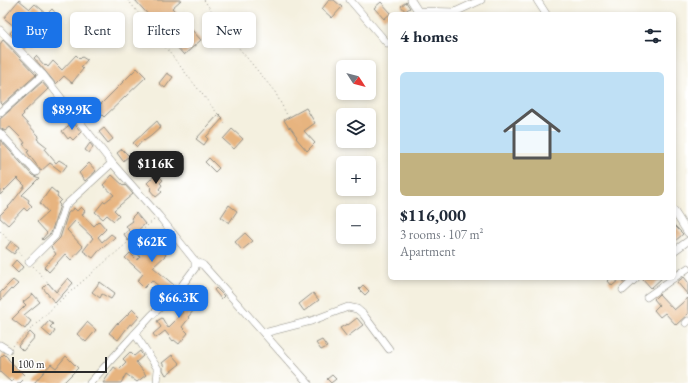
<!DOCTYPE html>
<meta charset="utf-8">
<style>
:root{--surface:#fff;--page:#f6f6f7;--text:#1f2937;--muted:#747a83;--accent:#1a73e8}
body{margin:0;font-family:"EB Garamond",serif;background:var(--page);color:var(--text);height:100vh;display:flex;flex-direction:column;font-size:15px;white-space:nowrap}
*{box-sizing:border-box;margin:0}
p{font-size:13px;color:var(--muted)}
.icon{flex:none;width:22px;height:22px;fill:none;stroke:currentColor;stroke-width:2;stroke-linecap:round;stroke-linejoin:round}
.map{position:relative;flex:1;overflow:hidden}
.side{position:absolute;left:388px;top:12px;width:288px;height:268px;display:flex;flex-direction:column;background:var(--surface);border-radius:6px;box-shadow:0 2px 6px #0003}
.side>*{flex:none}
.guide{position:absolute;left:12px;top:12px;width:316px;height:36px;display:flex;gap:8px}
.needle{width:26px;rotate:126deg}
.fabs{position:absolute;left:336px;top:60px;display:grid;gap:8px}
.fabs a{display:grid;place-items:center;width:40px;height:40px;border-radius:6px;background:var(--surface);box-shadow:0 2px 6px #0003;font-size:20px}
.scale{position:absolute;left:12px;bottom:10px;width:95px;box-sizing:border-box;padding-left:4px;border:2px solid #2b2b2b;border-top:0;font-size:11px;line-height:14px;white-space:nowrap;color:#2b2b2b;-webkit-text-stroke:3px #fff;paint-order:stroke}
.price{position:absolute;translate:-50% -34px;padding:0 9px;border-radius:8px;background:var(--accent);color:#fff;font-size:13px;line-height:26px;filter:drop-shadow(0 1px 2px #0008)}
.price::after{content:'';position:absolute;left:50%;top:24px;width:12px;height:9px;margin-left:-6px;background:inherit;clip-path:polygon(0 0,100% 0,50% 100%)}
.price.selected{background:#222;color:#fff}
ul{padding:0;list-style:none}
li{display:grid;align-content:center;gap:8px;height:212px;padding:0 12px}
li span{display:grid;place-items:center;height:124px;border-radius:6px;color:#555}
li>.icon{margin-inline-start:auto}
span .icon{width:72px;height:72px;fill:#fffc;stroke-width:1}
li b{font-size:17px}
h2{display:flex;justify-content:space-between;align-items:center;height:48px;padding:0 12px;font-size:17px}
.chip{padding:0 14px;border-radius:6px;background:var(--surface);box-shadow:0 2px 6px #0003;font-size:14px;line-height:36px}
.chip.selected{background:var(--accent);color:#fff}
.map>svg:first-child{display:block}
</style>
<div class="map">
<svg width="688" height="383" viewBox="0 0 688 383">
<rect width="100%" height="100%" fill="#fff"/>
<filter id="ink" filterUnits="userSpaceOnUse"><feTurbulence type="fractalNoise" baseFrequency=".025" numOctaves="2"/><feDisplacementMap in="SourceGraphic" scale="8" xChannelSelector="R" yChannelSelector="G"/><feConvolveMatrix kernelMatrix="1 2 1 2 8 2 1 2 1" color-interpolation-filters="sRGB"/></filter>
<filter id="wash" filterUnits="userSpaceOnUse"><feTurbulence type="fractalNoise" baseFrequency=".012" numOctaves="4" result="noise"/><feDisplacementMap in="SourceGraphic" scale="16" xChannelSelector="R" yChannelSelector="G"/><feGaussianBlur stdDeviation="0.9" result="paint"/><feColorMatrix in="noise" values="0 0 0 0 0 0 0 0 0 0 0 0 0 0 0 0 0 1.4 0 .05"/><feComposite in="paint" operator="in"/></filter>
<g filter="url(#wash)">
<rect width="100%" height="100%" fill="#f4f0df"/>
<g id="blocks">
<g fill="#e7b47f">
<path d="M19 0 30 9 35 4 47 14 52 9 59 17 46 35 43 33 32 46 30 44 24 48 10 33 15 27 4 18Z"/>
<path d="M135 0H181L172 8 201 40 184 55Z"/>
<path d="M329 0H334L342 7 332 18 322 9Z"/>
<path d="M381 2 391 13 384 19 374 8Z"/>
<path d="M406 2 410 8 405 11 401 6Z"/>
<path d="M152 33 160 40 157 44 149 37Z"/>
<path d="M3 40 36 75 2 105 0 103V44Z"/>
<path d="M76 55 80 59 82 57 87 60 81 67 83 69 72 83 64 76 56 84 34 58 36 56 45 66 46 65 48 67 53 61 62 70Z"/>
<path d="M137 68 146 77 104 117 96 109Z"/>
<path d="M167 73 173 77 165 88 159 83Z"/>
<path d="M42 82 48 89 23 113 24 114 21 117 39 136 37 139 47 147 45 150 56 163 59 160 67 165 62 172 50 163 41 171 27 152 29 151 23 144 25 143 22 139 10 127 5 131 0 128V119Z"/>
<path d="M306 108 315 123 304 131 315 143 307 151 296 138 297 137 290 127 289 128 284 120Z"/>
<path d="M219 114 223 118 206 137 208 139 204 145 196 139Z"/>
<path d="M157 121 161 127 151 136 144 141 143 140 137 147 133 143Z"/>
<path d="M73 122 81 132 73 140 70 137 68 139 62 131Z"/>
<path d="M104 128 113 139 108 143 99 132Z"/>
<path d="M232 129 243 139 234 149 223 139Z"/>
<path d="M0 140 32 175 39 178 22 195 29 200 28 202 32 206 27 211 24 208 8 225 0 218V215L11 204 25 186 17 178 0 195Z"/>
<path d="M90 143 93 147 89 153 85 150Z"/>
<path d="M122 149 129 156 123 161 117 153Z"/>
<path d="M209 158 219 168 215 172 205 162Z"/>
<path d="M89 163 96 171 85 181 79 173Z"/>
<path d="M156 174 163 180 160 183 162 185 159 189 162 192 156 197 150 190 152 188 147 183Z"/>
<path d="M112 175 124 186 125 185 133 194 114 210 119 215 114 221 107 215 103 219 95 212 104 201 105 202 114 195 103 185Z"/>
<path d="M51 188 58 194 57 196 61 200 58 203 60 205 51 233 43 240 42 239 47 233 37 222 48 212 40 203Z"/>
<path d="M229 205 237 211 229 223 221 217Z"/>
<path d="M81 207 85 211 82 215 94 226 99 221 106 229 98 237 102 242 111 234 115 237 103 248 102 247 93 258 83 251 93 238 75 221 67 230 83 247 71 260 65 254 49 272 44 267 56 254 51 247 60 238 68 213 74 208 77 211Z"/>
<path d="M136 213 145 224 137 231 139 233 128 241 124 234 129 230 126 226 133 221 131 218Z"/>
<path d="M674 225 683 234 674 242Z"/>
<path d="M245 233 253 241 242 250 235 242Z"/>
<path d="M168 235 175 243 164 252 166 255 153 267 175 286 167 294 152 280 144 288 137 281 143 274 125 258 130 253 137 260 140 257 134 248 143 238 152 247Z"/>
<path d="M11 241 19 247 14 254 6 248Z"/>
<path d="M16 260 23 267 18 273 11 266Z"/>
<path d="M684 277 688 282V295L677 282Z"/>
<path d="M68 278 73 283 55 303 43 288 48 283 56 292Z"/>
<path d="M611 278H629L623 283 620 279 612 286 608 281Z"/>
<path d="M642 278H662L651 288Z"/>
<path d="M13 280 18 284 12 290 11 289 0 301V293Z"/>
<path d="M100 282 115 293 111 299 102 294 100 298 92 292Z"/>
<path d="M363 285 369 291 365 295 359 289Z"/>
<path d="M192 287 199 293 189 306 194 310 188 317 189 318 182 327 188 333 179 344 174 340 173 341 165 331 156 338 153 334 161 327 157 321 162 318 168 328 174 322 183 312 177 306 187 295 186 294Z"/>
<path d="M216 288 224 296 221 299 214 290Z"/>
<path d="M313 293 319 300 304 311 299 304Z"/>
<path d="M33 294 40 302 24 315 31 321 25 329 12 319 26 305 23 302Z"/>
<path d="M659 294 674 310 688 298V314L676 325 665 313 660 317 654 310 659 305 654 299Z"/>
<path d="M133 309 140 316 132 325 130 324 118 340 109 333 117 323 118 324Z"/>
<path d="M357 318 363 325 347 337 340 328 347 324 348 325Z"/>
<path d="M49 321 53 324 50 327 55 331 51 337 42 329Z"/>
<path d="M87 322 96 330 86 342 77 334Z"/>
<path d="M30 332 35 337 23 351 18 346Z"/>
<path d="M322 340 327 347 321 350 316 343Z"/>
<path d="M140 351 143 356 136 362 146 375 137 382 126 374 121 383H103L114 367 118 370 126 362 123 359 130 352 134 356Z"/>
<path d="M4 354 8 358V359L26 377 20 383H17L14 380 11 382 0 372V358Z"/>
<path d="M172 355 180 364 166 375 163 370V367L164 366 162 363Z"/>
<path d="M66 356 78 368 63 383H34L51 364 56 368Z"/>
<path d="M332 375 336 379 331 383 327 379Z"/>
</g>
</g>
</g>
<g filter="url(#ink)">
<use href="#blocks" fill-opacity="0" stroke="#908e85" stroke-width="1"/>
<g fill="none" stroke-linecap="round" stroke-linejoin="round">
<g stroke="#908e85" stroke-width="8">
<g id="minor">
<path d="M350 0 387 43"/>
<path d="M411 0 418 11 455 12 481 0"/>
<path d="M537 0 546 14"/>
<path d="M0 30 43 75 112 163 159 216 195 261V268L180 288 151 316 90 383"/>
<path d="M0 113 43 75"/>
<path d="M0 133 36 172"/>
<path d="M674 211 688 233"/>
<path d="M674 251 688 241"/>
<path d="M195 261 203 265 308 383"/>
<path d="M29 262 55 236 65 206 112 163"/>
<path d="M623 290 636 278"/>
<path d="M647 297 688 268"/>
<path d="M686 323 688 321"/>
<path d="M264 333 311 321 348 307 357 309 363 314 389 349"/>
<path d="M135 334 158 369 157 383"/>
<path d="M0 345 8 350"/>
</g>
</g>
<g stroke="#908e85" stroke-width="1" stroke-dasharray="1 3" stroke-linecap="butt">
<path d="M128 0 225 123"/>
<path d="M204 0 229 36 275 92 287 115"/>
<path d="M0 231 24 257"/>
<path d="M33 266 62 298"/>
<path d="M13 346 63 298 154 220"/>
</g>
<use href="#minor" stroke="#fff" stroke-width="7"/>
</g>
</g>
</svg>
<div class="fabs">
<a><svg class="needle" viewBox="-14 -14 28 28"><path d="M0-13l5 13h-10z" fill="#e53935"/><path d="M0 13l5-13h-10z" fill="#747a83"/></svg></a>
<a><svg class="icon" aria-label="layers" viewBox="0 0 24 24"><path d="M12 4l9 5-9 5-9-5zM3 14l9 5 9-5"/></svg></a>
<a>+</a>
<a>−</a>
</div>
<div class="scale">100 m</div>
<b class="price" style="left:72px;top:131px">$89.9K</b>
<b class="price selected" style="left:156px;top:185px">$116K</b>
<b class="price" style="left:152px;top:263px">$62K</b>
<b class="price" style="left:179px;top:319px">$66.3K</b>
<div class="guide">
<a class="chip selected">Buy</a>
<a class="chip">Rent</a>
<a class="chip">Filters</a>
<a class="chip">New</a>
</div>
<section class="side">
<h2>4 homes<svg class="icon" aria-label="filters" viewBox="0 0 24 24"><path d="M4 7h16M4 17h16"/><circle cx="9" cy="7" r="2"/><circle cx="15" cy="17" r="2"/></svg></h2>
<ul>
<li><span style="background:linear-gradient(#bfe0f5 65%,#c2b280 0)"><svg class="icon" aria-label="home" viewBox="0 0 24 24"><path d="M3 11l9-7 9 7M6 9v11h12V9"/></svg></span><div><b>$116,000</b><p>3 rooms · 107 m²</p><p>Apartment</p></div></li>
</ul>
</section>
</div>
